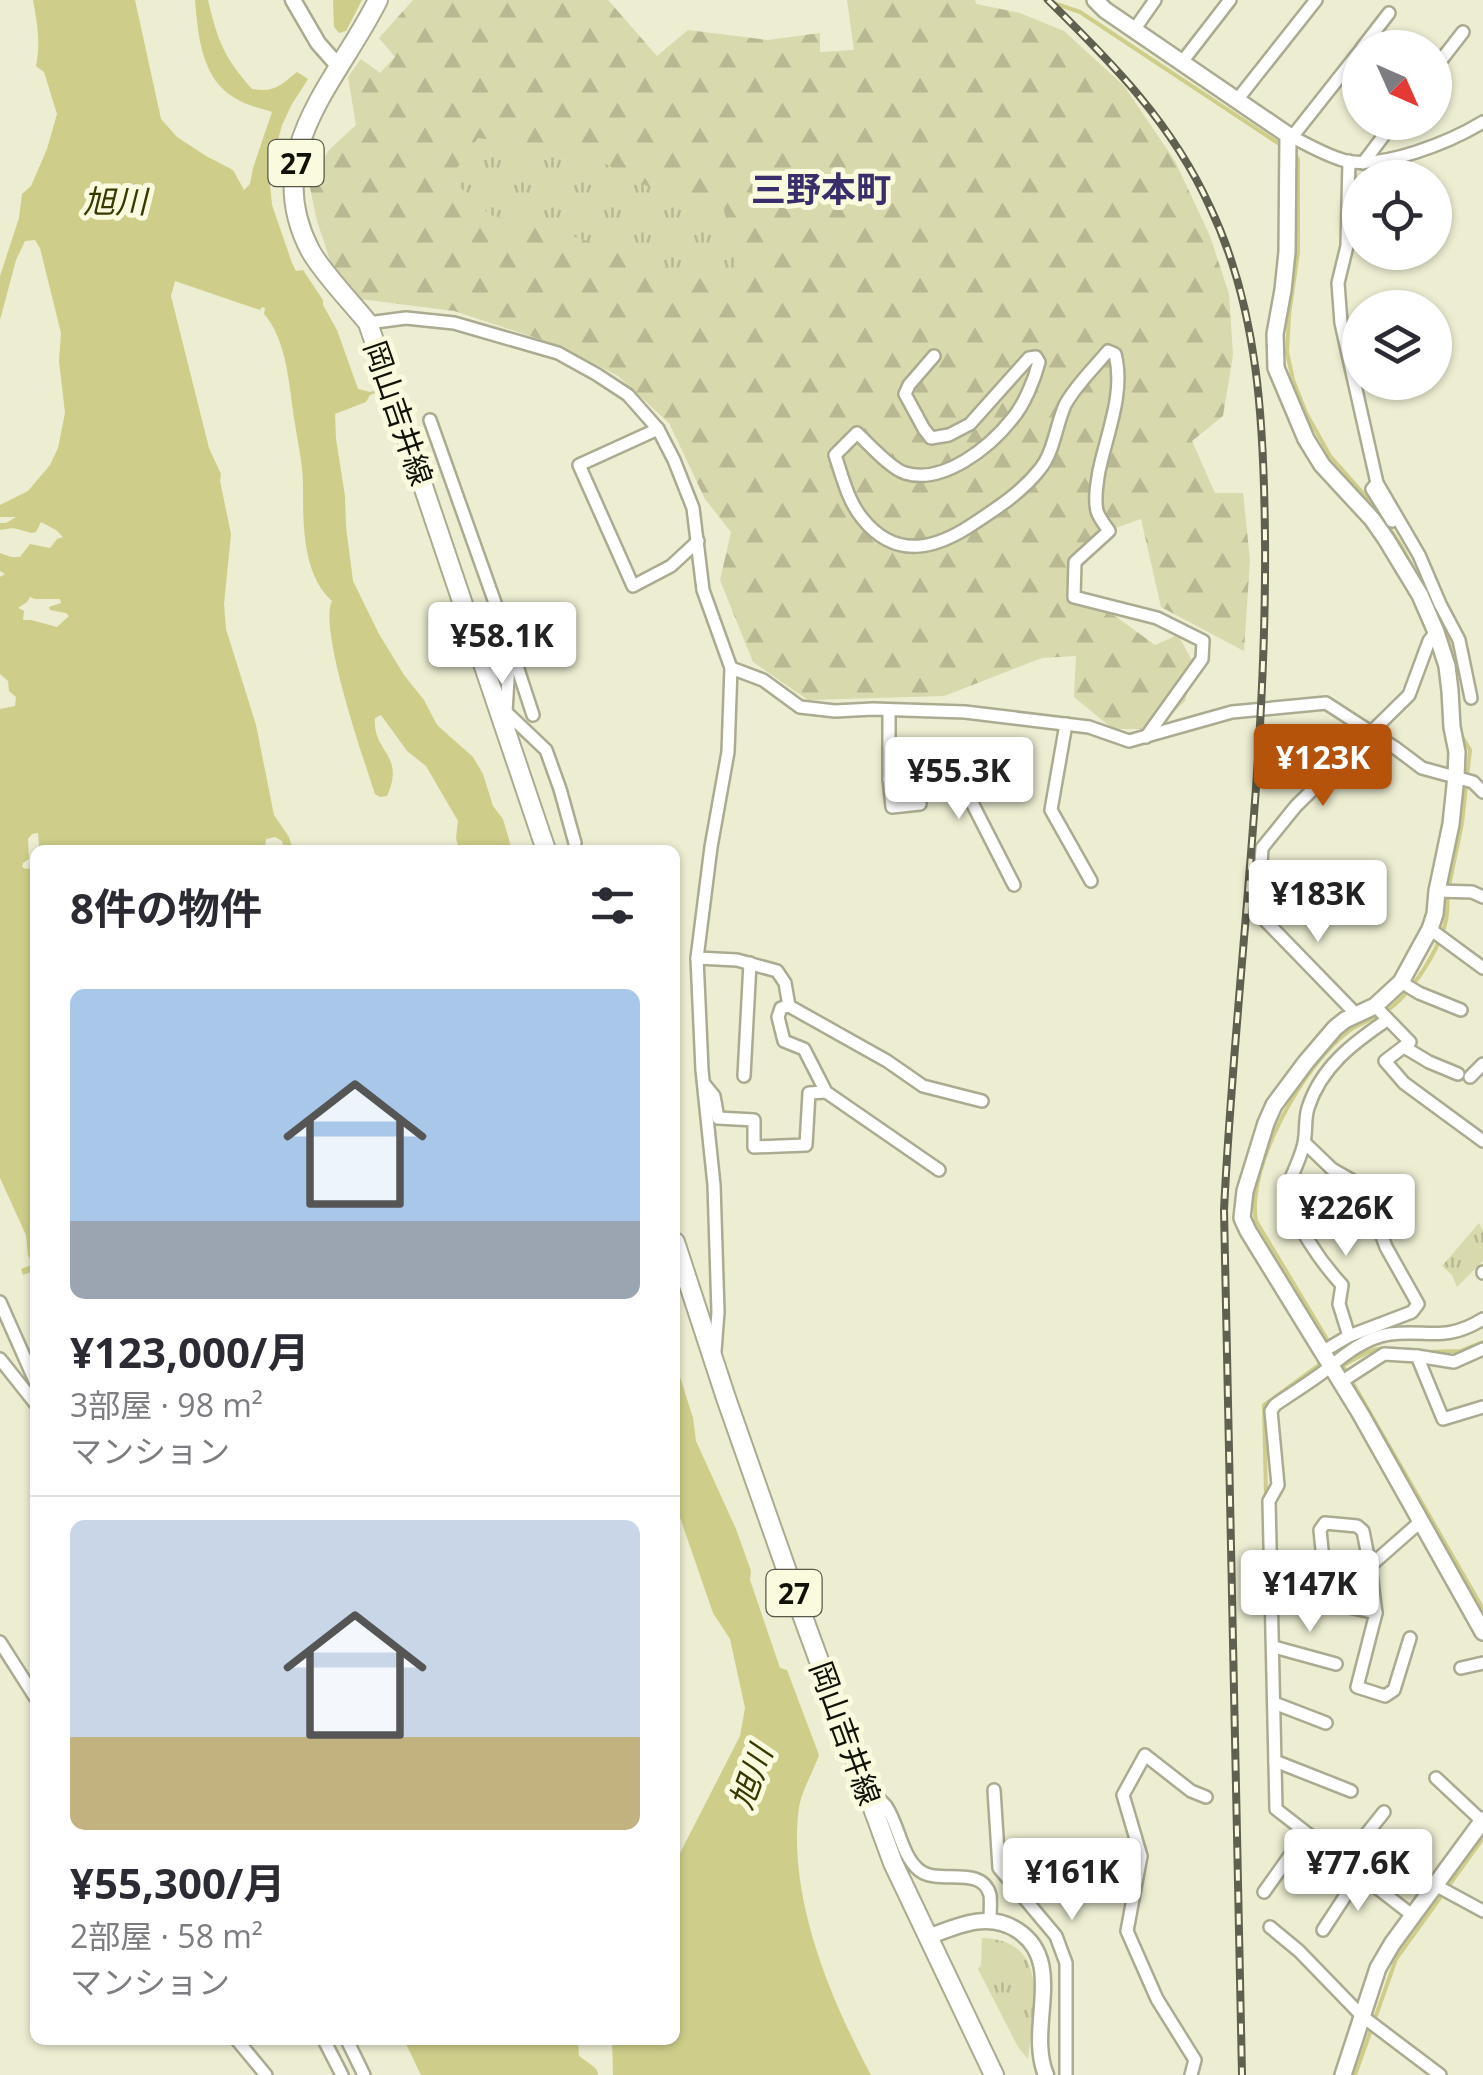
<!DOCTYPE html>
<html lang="ja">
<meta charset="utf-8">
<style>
:root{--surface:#fff;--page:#f7f7f7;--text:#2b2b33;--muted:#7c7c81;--line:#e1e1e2;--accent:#b45309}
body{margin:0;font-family:"Open Sans","Noto Sans JP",sans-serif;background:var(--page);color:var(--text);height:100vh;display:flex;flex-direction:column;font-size:38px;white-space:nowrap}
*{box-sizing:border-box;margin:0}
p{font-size:32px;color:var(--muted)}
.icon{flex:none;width:55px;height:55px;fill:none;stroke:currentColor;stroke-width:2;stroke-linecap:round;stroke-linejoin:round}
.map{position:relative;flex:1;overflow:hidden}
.sheet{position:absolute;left:30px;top:845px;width:650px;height:1200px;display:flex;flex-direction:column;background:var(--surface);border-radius:15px;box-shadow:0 2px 8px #0004}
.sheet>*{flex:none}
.needle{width:65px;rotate:135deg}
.buttons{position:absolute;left:1342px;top:30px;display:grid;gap:20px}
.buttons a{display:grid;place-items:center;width:110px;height:110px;border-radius:50%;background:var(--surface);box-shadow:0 2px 8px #0004;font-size:50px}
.price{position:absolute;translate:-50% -85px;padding:0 22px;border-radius:10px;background:#fff;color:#222;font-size:32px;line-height:65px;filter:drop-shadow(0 2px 5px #0008)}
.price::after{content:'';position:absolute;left:50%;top:60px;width:30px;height:22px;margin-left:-15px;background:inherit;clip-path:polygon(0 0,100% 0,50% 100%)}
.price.on{background:var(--accent);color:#fff}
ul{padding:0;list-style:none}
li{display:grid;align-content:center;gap:20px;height:530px;padding:0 40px}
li+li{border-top:2px solid var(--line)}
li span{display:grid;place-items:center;height:310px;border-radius:15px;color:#555}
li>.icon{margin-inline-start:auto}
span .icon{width:180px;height:180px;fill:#fffc;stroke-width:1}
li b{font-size:42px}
h2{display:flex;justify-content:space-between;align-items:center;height:120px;padding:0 40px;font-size:42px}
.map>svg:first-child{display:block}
</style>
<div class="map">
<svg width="1483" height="2075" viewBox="0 0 1483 2075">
<defs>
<pattern id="forest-firs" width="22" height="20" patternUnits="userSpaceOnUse" patternTransform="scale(2.5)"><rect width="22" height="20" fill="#d8d9ad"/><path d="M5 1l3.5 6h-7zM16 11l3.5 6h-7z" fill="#b8b993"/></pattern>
<pattern id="park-tufts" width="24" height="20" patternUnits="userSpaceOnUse" patternTransform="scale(2.5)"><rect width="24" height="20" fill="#d8d9ad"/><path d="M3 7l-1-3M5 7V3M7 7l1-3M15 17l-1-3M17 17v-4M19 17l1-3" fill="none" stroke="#b8b993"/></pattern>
</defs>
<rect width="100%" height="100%" fill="#ecedd1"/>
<path fill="url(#forest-firs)" d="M413 0H608L657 56 688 30 768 40 820 33V52L854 50 847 0H975L976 4 1020 13 1064 31 1124 86 1175 161 1210 236 1229 294 1233 355 1223 416 1192 441 1215 493H1243L1250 560 1244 651 1161 607 1141 519 1104 532 1071 563 1066 599 1115 616 1155 645 1178 635 1195 666 1185 701 1157 729H1113L1074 697 1076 656 1042 658 944 696 808 700 753 662 720 580 731 532 705 499 669 423 618 376 560 346 454 311 360 299 331 263 317 221 309 183 329 150 356 125 348 77 361 59 380 73 395 57 379 38Z"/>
<g fill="url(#park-tufts)">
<path d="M478 138 526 145 604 163 666 196 720 198 739 249 731 289 548 228 490 215 450 178Z"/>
<path d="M1479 1223 1483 1231V1261L1457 1287 1452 1275 1442 1266Z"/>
<path d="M982 1938C1053 1940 1033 2012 1028 2059L1018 2047 978 1969 981 1965Z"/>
</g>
<g fill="#cece8a" fill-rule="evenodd">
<path d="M33 0H135L161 119 177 137 206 156 233 170 244 190 250 184 253 168 272 112C260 108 245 105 235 98 201 79 198 34 195 0H208C218 42 224 57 252 89 274 93 281 85 297 72L308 79 292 104 282 125 269 174 272 205 292 263 296 271 303 270 323 300V305L337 330 358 389 370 392 385 387 386 389 370 395 366 402 335 414 336 439 345 496 346 527 353 581 379 634 404 675 424 700 437 725 473 757 483 774 493 806 503 819 512 850H459L456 838 458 821 426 766 407 751 381 715 375 718C372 752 406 754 387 796L380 797 375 794C364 760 318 628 332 601 302 574 303 522 303 485 303 465 298 444 295 424 289 389 288 341 264 314L265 308 262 307 260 310 175 281 171 296 209 448 221 474 220 481 231 534 224 604 226 629 256 725 274 815 289 837 293 850H284L282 841 275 837 266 839 265 850H41L39 847 38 833 32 834 28 839 29 859 23 863 22 867 26 869 33 868 35 860V913L31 920 35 927V1274L33 1271 23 1275 21 1269 34 1264 28 1256 26 1235 0 1178V709L15 706 16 697 9 691 8 681 0 674V577L5 574 0 571V553L11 557H20L30 544 50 548 57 539 63 537 56 530 41 522 36 532 32 533 13 528 0 530V523H6L16 517H0V505L28 491 50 465 58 448 65 413 59 361 61 333 40 248 35 240 25 241 16 260 0 320V276L19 218 22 194 31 186 47 149 57 114 44 72 36 66C41 43 37 22 33 0ZM30 597 35 599H60L61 603 49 607 50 610 66 613 69 616 57 627 31 620H23L24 611 18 608 27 602Z"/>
<path d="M333 0H362L346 31 339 33 334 27Z"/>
<path d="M675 1361 693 1418 696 1441 736 1529 751 1571 750 1580 780 1668 787 1670 819 1755C813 1772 802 1790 799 1807 787 1896 830 1998 871 2075H613L612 2040H675V1863L740 1736 745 1708 730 1639 713 1613 675 1503Z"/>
<path d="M404 2040H578L580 2075H421Z"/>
</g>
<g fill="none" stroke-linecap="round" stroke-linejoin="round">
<g stroke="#cece8a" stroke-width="4">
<path d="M1045 0 1080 12 1284 147"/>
<path d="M1292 151 1298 159V252L1289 315 1287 352 1293 380 1306 413 1330 456 1376 508 1400 544 1424 588"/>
<path d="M1429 597C1439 617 1451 640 1453 662"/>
<path d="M1449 886 1462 823 1470 750 1461 735"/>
<path d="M1386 1011C1411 995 1440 949 1446 920 1448 912 1447 903 1448 896"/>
<path d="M1377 1016C1368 1021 1358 1025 1350 1030 1305 1062 1246 1166 1256 1221L1343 1366 1483 1609"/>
<path d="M1425 1352 1460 1351 1483 1342"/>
<path d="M1344 1365C1373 1348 1376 1346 1410 1350"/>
<path d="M1266 1497 1264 1405 1323 1362"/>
<path d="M1355 2075 1396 1959 1483 1838"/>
</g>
<path stroke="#cece8a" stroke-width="20" d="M541 2040 588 2075"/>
<g stroke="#abab91" stroke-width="16">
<g id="minor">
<path d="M1134 30 1155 0"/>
<path d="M1362 48 1389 13"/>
<path d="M1182 62 1230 0"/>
<path d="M1435 68 1463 32"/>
<path d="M1237 100 1316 0"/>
<path d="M1288 135C1307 144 1326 156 1346 161 1384 169 1450 142 1483 122"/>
<path d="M1292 137 1360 51"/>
<path d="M1349 161 1347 246 1338 283 1341 323 1377 483 1419 555 1440 604 1459 640 1471 698"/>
<path d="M1363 163 1394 122"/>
<path d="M368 323 406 318 454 323 558 353 596 374 628 395 658 429 674 460 693 508 703 590 731 668 728 752 711 847 697 958 702 1070 714 1185 718 1312 715 1351"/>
<path d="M934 356 909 385 905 394 924 429 931 438 949 435 970 424 1029 358 1036 357 1039 362C1034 381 1024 405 1012 419 990 447 943 485 905 473 891 469 868 443 857 433L835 455C842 476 848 501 862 518 896 561 937 549 976 522 999 507 1023 491 1040 469 1054 452 1056 425 1065 405 1075 386 1094 368 1108 351L1115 354C1125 392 1107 433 1099 471 1097 484 1094 498 1097 511 1099 518 1105 525 1109 531L1075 562 1074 597 1157 618 1203 641 1202 659 1146 737"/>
<path d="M430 420 510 645 506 712 501 714"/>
<path d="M658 429 579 465 633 586 671 566 698 541"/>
<path d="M1377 483 1372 489 1392 521"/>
<path d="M513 654 533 715"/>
<path d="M731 668 763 680 800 707 835 711 873 709 965 712 1089 727 1129 741 1232 712 1326 703 1394 747 1422 768 1473 782 1483 792"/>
<path d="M889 710V779L892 807 920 804"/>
<path d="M506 712 546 750 560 789 575 843"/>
<path d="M1066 724 1051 810 1091 881"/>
<path d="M889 779 931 783 968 795 1014 885"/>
<path d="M1437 891 1472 892 1483 897"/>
<path d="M1430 929 1483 968"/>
<path d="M697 958 737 960 777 971 785 983 789 1006 887 1061 923 1086 982 1101"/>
<path d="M1401 982 1419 993 1461 1010"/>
<path d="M789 1006 781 1008 778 1017 784 1041 804 1049 826 1092 939 1170"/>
<path d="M1375 1006 1410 1042 1385 1061 1404 1083 1483 1141"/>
<path d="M1357 1015 1258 913 1262 848 1296 806 1409 695 1429 641 1436 632"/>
<path d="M1404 1047 1429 1062 1458 1074"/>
<path d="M744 1076 750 963"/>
<path d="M1470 1077 1483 1064"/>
<path d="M705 1085 714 1096 718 1118 754 1120V1147L806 1145 809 1093 826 1092"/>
<path d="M1305 1143 1332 1169 1360 1185 1375 1217 1386 1247 1418 1304 1412 1312 1349 1336"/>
<path d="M1483 1272V1273"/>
<path d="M0 1302 35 1381"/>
<path d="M1322 1352 1349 1336 1339 1304 1342 1285C1318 1259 1296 1225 1285 1192 1291 1177 1299 1162 1303 1147 1307 1135 1304 1121 1308 1108 1321 1067 1353 1043 1387 1020"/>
<path d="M1417 1356 1454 1362 1483 1349"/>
<path d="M0 1359 35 1403"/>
<path d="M1341 1382 1384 1354 1417 1356 1443 1419 1483 1407"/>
<path d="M1370 1566 1376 1613"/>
<path d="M1410 1638 1394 1690 1385 1696 1357 1687 1376 1613 1335 1604 1327 1600 1320 1530 1325 1523 1357 1526 1363 1531 1370 1566 1420 1522"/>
<path d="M0 1642 35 1697"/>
<path d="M1274 1647 1336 1664"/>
<path d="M1461 1668 1483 1663"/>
<path d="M1274 1703 1326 1723"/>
<path d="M1275 1761 1351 1791"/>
<path d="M1436 1778 1482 1821"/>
<path d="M868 1790C874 1795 881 1800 886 1806 899 1825 901 1855 919 1870 938 1886 982 1864 990 1895 991 1902 990 1912 990 1919"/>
<path d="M994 1790 999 1868 1056 1936 1066 1963V2075"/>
<path d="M1344 1862 1384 1812"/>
<path d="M1435 1885 1483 1911"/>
<path d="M1264 1892 1306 1833"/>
<path d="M1412 1915 1276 1809 1269 1501 1278 1485 1271 1411 1275 1405C1291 1394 1307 1384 1322 1373 1342 1357 1363 1338 1390 1334 1428 1329 1444 1343 1483 1319"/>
<path d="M1270 1927 1299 1951 1362 2016 1440 2075"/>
<path d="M1323 1930 1359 1875"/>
<path d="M237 2040 266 2075"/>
<path d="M324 2040 342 2075"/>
<path d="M347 2040 364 2075"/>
<path d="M1191 2075 1195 2060 1157 1999 1127 1931 1141 1856 1123 1795 1145 1755 1191 1791 1206 1797"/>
</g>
</g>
<g stroke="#abab91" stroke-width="19">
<g id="tertiary">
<path d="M293 0 318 43 340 68"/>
<path d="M928 1937C957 1926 988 1911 1017 1930 1067 1962 1026 2027 1046 2075"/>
</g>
</g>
<g stroke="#abab91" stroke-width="20">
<g id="secondary">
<path d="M1095 0 1105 10 1288 135 1287 252 1283 290 1275 334 1276 368 1306 439 1322 465 1372 519 1386 539 1420 595 1436 632 1447 666 1450 691 1452 727 1457 752 1456 776 1451 824 1437 891 1435 914 1430 929 1401 982 1375 1006 1345 1020 1335 1028 1306 1062 1274 1105 1266 1123 1245 1191 1242 1218 1248 1231 1360 1413 1483 1632"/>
<path d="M1343 2075 1378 1968 1392 1944 1483 1820"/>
</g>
</g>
<g stroke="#abab91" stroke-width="22">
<g id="primary">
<path d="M378 0C338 81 259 152 310 250 321 271 352 303 368 323L546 850"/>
<path d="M675 1242 726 1398 803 1617 893 1863 994 2075"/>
</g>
</g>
<use href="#minor" stroke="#fff" stroke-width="11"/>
<use href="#tertiary" stroke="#fff" stroke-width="14"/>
<use href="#secondary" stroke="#fff" stroke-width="15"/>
<use href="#primary" stroke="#fff" stroke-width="18"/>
<g stroke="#606050" stroke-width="8">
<path id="rail" d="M1048 0C1113 64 1172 123 1210 207 1259 310 1264 426 1265 539 1267 763 1235 986 1224 1210L1242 2075"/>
</g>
<use href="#rail" stroke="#f9fade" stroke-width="4" stroke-dasharray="11" stroke-linecap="butt"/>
</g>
<g text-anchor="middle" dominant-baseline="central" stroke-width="10" stroke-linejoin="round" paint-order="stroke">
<g fill="#f9fade" stroke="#575748" stroke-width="2.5">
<rect x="268.5" y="140" width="55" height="46" rx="8"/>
<rect x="766.5" y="1570" width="55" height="46" rx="8"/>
</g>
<g font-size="28" font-weight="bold" fill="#111107">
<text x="296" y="163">27</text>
<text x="794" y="1593">27</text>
</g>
<g font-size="30" fill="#111107" stroke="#f9fade">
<text transform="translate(399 413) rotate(71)">岡山吉井線</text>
<text transform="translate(846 1733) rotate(70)">岡山吉井線</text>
</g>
<g font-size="32" font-style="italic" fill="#393801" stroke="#f9fade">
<text x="115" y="200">旭川</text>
<text transform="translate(750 1777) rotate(-70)">旭川</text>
</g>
<g font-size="35" font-weight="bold" fill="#392e6a" stroke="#f9fade">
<text x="821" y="188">三野本町</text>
</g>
</g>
</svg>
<div class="buttons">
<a><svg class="needle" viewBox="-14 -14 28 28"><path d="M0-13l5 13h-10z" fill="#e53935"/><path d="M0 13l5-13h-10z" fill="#7c7c81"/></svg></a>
<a><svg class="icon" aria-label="locate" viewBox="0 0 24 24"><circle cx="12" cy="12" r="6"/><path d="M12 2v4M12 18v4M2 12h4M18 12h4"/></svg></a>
<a><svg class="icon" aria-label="layers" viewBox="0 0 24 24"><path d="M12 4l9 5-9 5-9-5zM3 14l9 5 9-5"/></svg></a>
</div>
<b class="price" style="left:502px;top:687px">¥58.1K</b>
<b class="price on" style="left:1323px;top:809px">¥123K</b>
<b class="price" style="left:959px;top:822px">¥55.3K</b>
<b class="price" style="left:1318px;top:945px">¥183K</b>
<b class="price" style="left:1346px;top:1259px">¥226K</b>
<b class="price" style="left:1310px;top:1635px">¥147K</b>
<b class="price" style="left:1358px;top:1914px">¥77.6K</b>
<b class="price" style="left:1072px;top:1923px">¥161K</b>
<section class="sheet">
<h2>8件の物件<svg class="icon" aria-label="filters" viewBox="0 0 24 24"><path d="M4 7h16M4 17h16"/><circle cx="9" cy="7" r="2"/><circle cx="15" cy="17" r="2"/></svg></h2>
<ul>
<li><span style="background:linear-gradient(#a9c7e8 75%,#9aa5b1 0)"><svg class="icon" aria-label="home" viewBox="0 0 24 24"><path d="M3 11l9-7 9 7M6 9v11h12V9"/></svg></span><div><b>¥123,000/月</b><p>3部屋 · 98 m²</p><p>マンション</p></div></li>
<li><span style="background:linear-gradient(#c9d6e8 70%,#c2b280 0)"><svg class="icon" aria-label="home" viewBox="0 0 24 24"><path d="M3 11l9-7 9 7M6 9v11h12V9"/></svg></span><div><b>¥55,300/月</b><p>2部屋 · 58 m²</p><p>マンション</p></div></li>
</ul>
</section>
</div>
